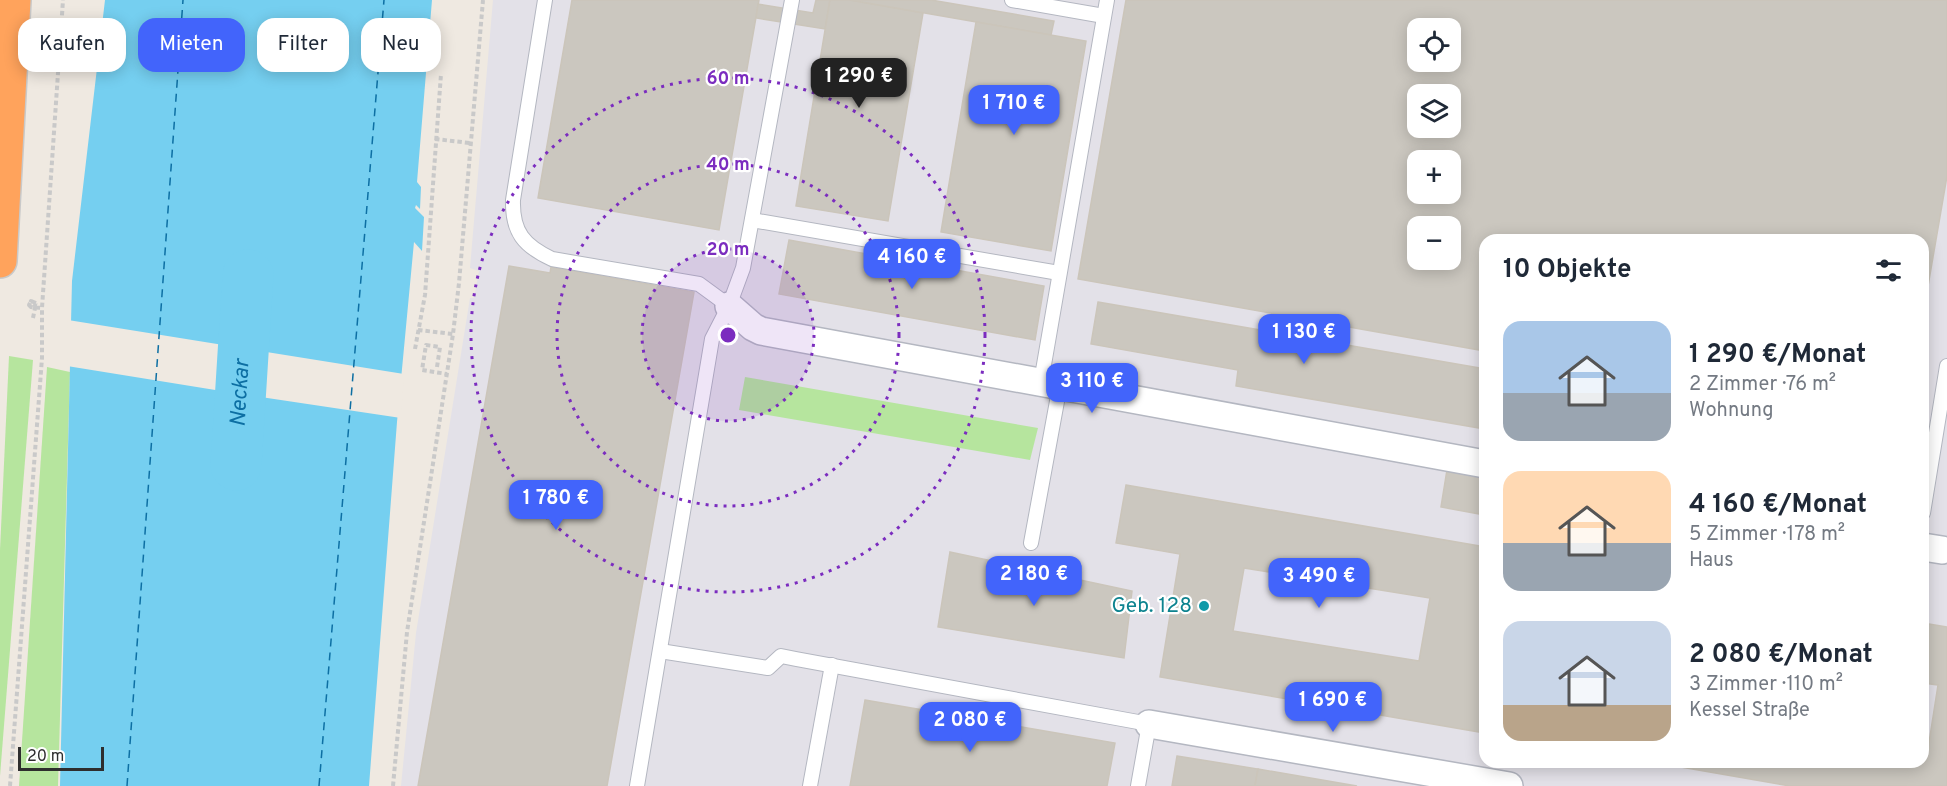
<!DOCTYPE html>
<html lang="de">
<meta charset="utf-8">
<style>
:root{--surface:#fff;--page:#f6f6f7;--text:#1f2937;--muted:#747a83;--accent:#4264fb}
body{margin:0;font-family:Overpass,sans-serif;background:var(--page);color:var(--text);height:100vh;display:flex;flex-direction:column;font-size:22px;white-space:nowrap}
*{box-sizing:border-box;margin:0}
p{font-size:20px;color:var(--muted)}
.icon{flex:none;width:33px;height:33px;fill:none;stroke:currentColor;stroke-width:2;stroke-linecap:round;stroke-linejoin:round}
.map{position:relative;flex:1;overflow:hidden}
.drawer{position:absolute;left:1479px;top:234px;width:450px;height:534px;display:flex;flex-direction:column;background:var(--surface);border-radius:18px;box-shadow:0 3px 15px #0003}
.drawer>*{flex:none}
.guide{position:absolute;left:18px;top:18px;width:570px;height:54px;display:flex;gap:12px}
.controls{position:absolute;left:1407px;top:18px;display:grid;gap:12px}
.controls a{display:grid;place-items:center;width:54px;height:54px;border-radius:12px;background:var(--surface);box-shadow:0 3px 15px #0003;font-size:30px}
.scale{position:absolute;left:18px;bottom:15px;width:86px;box-sizing:border-box;padding-left:6px;border:3px solid #2e2e2e;border-top:0;font-size:16px;line-height:21px;white-space:nowrap;color:#2e2e2e;-webkit-text-stroke:4px #fff;paint-order:stroke}
.price{position:absolute;translate:-50% -51px;padding:0 14px;border-radius:12px;background:var(--accent);color:#fff;font-size:20px;line-height:39px;filter:drop-shadow(0 2px 3px #0008)}
.price::after{content:'';position:absolute;left:50%;top:36px;width:18px;height:14px;margin-left:-9px;background:inherit;clip-path:polygon(0 0,100% 0,50% 100%)}
.price.on{background:#222;color:#fff}
ul{padding:0;list-style:none}
li{display:flex;align-items:center;gap:18px;height:150px;padding:0 24px}
li span{display:grid;place-items:center;flex:none;width:168px;height:120px;border-radius:18px;color:#555}
li>.icon{margin-inline-start:auto}
span .icon{width:72px;height:72px;fill:#fffc;stroke-width:1}
li b{font-size:26px}
h2{display:flex;justify-content:space-between;align-items:center;height:72px;padding:0 24px;font-size:26px}
.pill{padding:0 21px;border-radius:18px;background:var(--surface);box-shadow:0 3px 15px #0003;font-size:21px;line-height:54px}
.pill.on{background:var(--accent);color:#fff}
.map>svg:first-child{display:block}
</style>
<div class="map">
<svg width="1947" height="786" viewBox="0 0 1947 786">
<rect width="100%" height="100%" fill="#efe9e1"/>
<path fill="#e3e1e8" fill-rule="evenodd" d="M493 0H1947V786H401L416 633 470 298H474L479 271 470 268ZM1418 28H1450V62H1418ZM1418 94H1450V128H1418ZM1418 160H1450V194H1418ZM1418 226H1450V260H1418ZM1485 240H1923V762H1485Z"/>
<g fill="#b6e59e">
<path d="M9 356 33 360 0 776V550Z"/>
<path d="M47 367 70 372 58 786H19Z"/>
<path d="M745 377 1038 428 1030 460 739 410Z"/>
</g>
<path fill="#75cff0" fill-rule="evenodd" d="M105 0H432L417 182 421 187 420 209 416 205 415 208 424 217 422 251 414 242 397 422 369 786H60L72 281ZM241 345 255 348 259 352 253 387 242 396 231 383 236 349Z"/>
<path fill="#efe9e1" fill-rule="evenodd" d="M68 320 404 374 401 418 240 394 67 366ZM241 348 254 350 256 353 250 385 242 392 234 382 239 350Z"/>
<g fill="none" stroke-linecap="round" stroke-linejoin="round">
<path stroke="#75cff0" stroke-width="51" id="s1" d="M236 465 248 275"/>
<g stroke="#0d6fa3" stroke-width="1.5" stroke-dasharray="8 6" stroke-linecap="butt">
<path d="M127 786 183 0"/>
<path d="M319 786 384 0"/>
</g>
</g>
<g fill="#cbc7bf" stroke="#cbc5ba" stroke-width="1.5" fill-rule="evenodd">
<path d="M572 0H759L719 230 538 198Z"/>
<path d="M816 0H830L825 29 756 18 758 4 813 13Z"/>
<path d="M830 0H850L923 13 888 221 796 206Z"/>
<path d="M850 0H931L1054 21 1051 35Z"/>
<path d="M1126 0H1947V176L1923 315V240H1485V351L1078 279ZM1418 28H1450V62H1418ZM1418 94H1450V128H1418ZM1418 160H1450V194H1418ZM1418 226H1450V260H1418Z"/>
<path d="M976 22 1086 41 1051 251 941 232Z"/>
<path d="M789 240 1044 286 1035 340 779 294Z"/>
<path d="M509 266 550 273 551 267 694 292 607 786H418Z"/>
<path d="M1098 302 1485 369V429L1236 386 1238 370 1091 344Z"/>
<path d="M1447 470 1485 477V515L1441 507Z"/>
<path d="M1126 485 1485 547V733L1160 677 1180 554 1116 543ZM1244 568 1430 598 1419 661 1233 631Z"/>
<path d="M950 552 1132 591 1124 658 938 627Z"/>
<path d="M1923 623 1947 627V786H1790L1652 762H1923V748L1928 749 1938 685 1923 683Z"/>
<path d="M865 700 1115 743 1107 786H850Z"/>
<path d="M1177 756 1258 769 1255 786H1172Z"/>
<path d="M1258 769 1357 786H1255Z"/>
</g>
<g fill="none" stroke-linecap="round" stroke-linejoin="round">
<g stroke="#b4b7c1" stroke-width="16">
<g id="lane">
<path d="M545 0 513 200C512 232 524 246 552 259L699 284 729 306"/>
<path d="M1012 0 1104 16"/>
<path d="M752 220 1059 273"/>
<path d="M1041 382 1107 0"/>
<path d="M1923 513 1947 366"/>
<path d="M1031 543 1060 385"/>
<path d="M660 651 768 668 781 656 796 659 1149 724 1138 786"/>
<path d="M637 786 712 339 729 306 743 268 792 0"/>
<path d="M810 786 832 665"/>
</g>
</g>
<g stroke="#b4b7c1" stroke-width="30">
<g id="street">
<path d="M729 306 753 327 761 331 1485 464"/>
<path d="M1923 547 1942 550"/>
<path d="M1149 724 1509 786"/>
</g>
</g>
<g stroke="#c9c9c9" stroke-width="36">
<path id="highway" d="M0 261 14 0"/>
</g>
<g stroke="#c9c9c9" stroke-width="4" stroke-dasharray="4.5 3" stroke-linecap="butt">
<path d="M435 139 470 143"/>
<path d="M36 303 31 301 29 305 31 307H34L36 303 31 301 29 305 31 307 42 308"/>
<path d="M418 330 453 334"/>
<path d="M415 349 425 295 441 74"/>
<path d="M437 367 440 347 426 345 422 370 447 374"/>
<path d="M10 786 42 358V308L63 0"/>
<path d="M393 786 407 632 453 334 459 283 483 0"/>
</g>
<use href="#lane" stroke="#fff" stroke-width="14"/>
<use href="#street" stroke="#fff" stroke-width="27"/>
<use href="#highway" stroke="#ffa35c" stroke-width="33"/>
<path stroke="#c9c9c9" stroke-width="4" stroke-dasharray="4.5 3" stroke-linecap="butt" d="M33 318 36 303"/>
</g>
<circle cx="728" cy="335" r="86" fill="#7b2cbf" fill-opacity=".12"/>
<g fill="none" stroke="#7b2cbf" stroke-width="3" stroke-dasharray="3 6">
<circle cx="728" cy="335" r="86"/>
<circle cx="728" cy="335" r="171"/>
<circle cx="728" cy="335" r="257"/>
</g>
<circle fill="#0f9aa8" stroke="#fff" stroke-width="2" cx="1204" cy="606" r="6"/>
<g text-anchor="middle" dominant-baseline="central" stroke-width="4.5" stroke-linejoin="round" paint-order="stroke">
<g font-size="21" fill="#0d838f" stroke="#fff" text-anchor="end">
<text x="1192" y="606">Geb. 128</text>
</g>
<g font-size="22" font-style="italic" fill="#0d6fa3" stroke="#fff">
<text stroke="none"><textPath href="#s1" startOffset="72">Neckar</textPath></text>
</g>
</g>
<circle cx="728" cy="335" r="9" fill="#7b2cbf" stroke="#fff" stroke-width="3"/>
<g font-size="18" text-anchor="middle" font-weight="bold" fill="#7b2cbf" stroke="#fff" stroke-width="4.5" stroke-linejoin="round" paint-order="stroke">
<text x="728" y="84">60 m</text>
<text x="728" y="170">40 m</text>
<text x="728" y="255">20 m</text>
</g>
</svg>
<div class="controls">
<a><svg class="icon" aria-label="locate" viewBox="0 0 24 24"><circle cx="12" cy="12" r="6"/><path d="M12 2v4M12 18v4M2 12h4M18 12h4"/></svg></a>
<a><svg class="icon" aria-label="layers" viewBox="0 0 24 24"><path d="M12 4l9 5-9 5-9-5zM3 14l9 5 9-5"/></svg></a>
<a>+</a>
<a>−</a>
</div>
<div class="scale">20 m</div>
<b class="price on" style="left:859px;top:109px">1 290 €</b>
<b class="price" style="left:1014px;top:136px">1 710 €</b>
<b class="price" style="left:912px;top:290px">4 160 €</b>
<b class="price" style="left:1304px;top:365px">1 130 €</b>
<b class="price" style="left:1092px;top:414px">3 110 €</b>
<b class="price" style="left:556px;top:531px">1 780 €</b>
<b class="price" style="left:1034px;top:607px">2 180 €</b>
<b class="price" style="left:1319px;top:609px">3 490 €</b>
<b class="price" style="left:1333px;top:733px">1 690 €</b>
<b class="price" style="left:970px;top:753px">2 080 €</b>
<div class="guide">
<a class="pill">Kaufen</a>
<a class="pill on">Mieten</a>
<a class="pill">Filter</a>
<a class="pill">Neu</a>
</div>
<section class="drawer">
<h2>10 Objekte<svg class="icon" aria-label="filters" viewBox="0 0 24 24"><path d="M4 7h16M4 17h16"/><circle cx="9" cy="7" r="2"/><circle cx="15" cy="17" r="2"/></svg></h2>
<ul>
<li><span style="background:linear-gradient(#a9c7e8 60%,#9aa5b1 0)"><svg class="icon" aria-label="home" viewBox="0 0 24 24"><path d="M3 11l9-7 9 7M6 9v11h12V9"/></svg></span><div><b>1 290 €/Monat</b><p>2 Zimmer · 76 m²</p><p>Wohnung</p></div></li>
<li><span style="background:linear-gradient(#ffd9b3 60%,#9aa5b1 0)"><svg class="icon" aria-label="home" viewBox="0 0 24 24"><path d="M3 11l9-7 9 7M6 9v11h12V9"/></svg></span><div><b>4 160 €/Monat</b><p>5 Zimmer · 178 m²</p><p>Haus</p></div></li>
<li><span style="background:linear-gradient(#c9d6e8 70%,#b9a48a 0)"><svg class="icon" aria-label="home" viewBox="0 0 24 24"><path d="M3 11l9-7 9 7M6 9v11h12V9"/></svg></span><div><b>2 080 €/Monat</b><p>3 Zimmer · 110 m²</p><p>Kessel Straße</p></div></li>
</ul>
</section>
</div>
